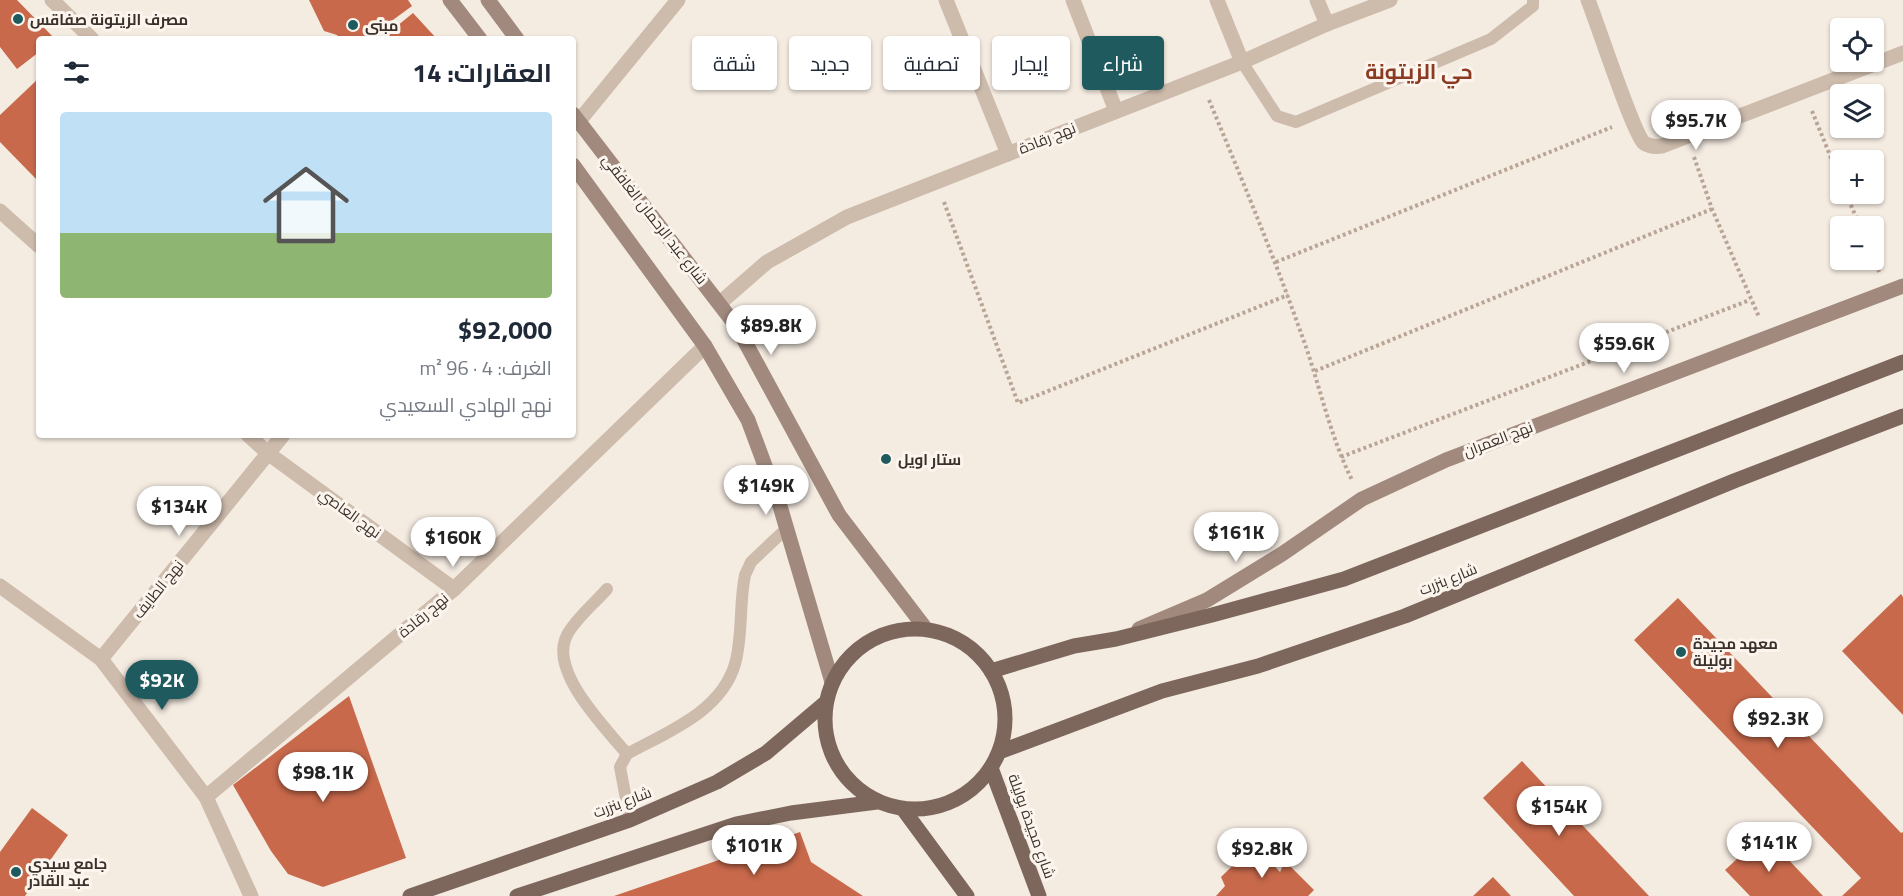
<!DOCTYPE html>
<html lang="ar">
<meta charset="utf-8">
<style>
:root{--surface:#fff;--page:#f2f2f3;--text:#1f2937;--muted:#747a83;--accent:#1f5a5e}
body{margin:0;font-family:"Titillium Web",Cairo,sans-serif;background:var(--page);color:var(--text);direction:rtl;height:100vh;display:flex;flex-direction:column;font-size:22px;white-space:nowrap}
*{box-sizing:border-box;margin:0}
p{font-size:20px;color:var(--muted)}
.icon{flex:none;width:33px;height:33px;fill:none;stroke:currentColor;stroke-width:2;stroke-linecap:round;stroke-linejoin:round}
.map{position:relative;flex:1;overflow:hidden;direction:ltr}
.side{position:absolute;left:36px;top:36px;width:540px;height:402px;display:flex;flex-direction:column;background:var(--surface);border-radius:6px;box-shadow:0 2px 4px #0004;direction:rtl}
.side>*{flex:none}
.hud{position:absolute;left:594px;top:36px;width:570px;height:54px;direction:rtl;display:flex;gap:12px}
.fabs{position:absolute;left:1830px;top:18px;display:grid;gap:12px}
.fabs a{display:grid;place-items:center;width:54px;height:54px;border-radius:6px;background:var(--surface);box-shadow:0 2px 4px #0004;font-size:30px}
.price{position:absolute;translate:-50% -51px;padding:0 14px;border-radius:21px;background:#fff;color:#222;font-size:20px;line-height:39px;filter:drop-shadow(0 2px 3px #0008)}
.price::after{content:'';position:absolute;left:50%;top:36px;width:18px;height:14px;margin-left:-9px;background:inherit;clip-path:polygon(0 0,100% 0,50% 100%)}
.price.active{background:var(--accent);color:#fff}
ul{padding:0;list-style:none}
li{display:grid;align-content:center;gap:12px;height:318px;padding:0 24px}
li span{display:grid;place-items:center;height:186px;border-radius:6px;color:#555}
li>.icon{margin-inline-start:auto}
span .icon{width:108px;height:108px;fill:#fffc;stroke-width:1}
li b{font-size:26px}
h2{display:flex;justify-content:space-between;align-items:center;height:72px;padding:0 24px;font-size:26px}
.chip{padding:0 21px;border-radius:6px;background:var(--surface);box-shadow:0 2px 4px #0004;font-size:21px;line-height:54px}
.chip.active{background:var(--accent);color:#fff}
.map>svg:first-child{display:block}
</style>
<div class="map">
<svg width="1903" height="896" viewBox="0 0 1903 896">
<rect width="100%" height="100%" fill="#f4ebe1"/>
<g fill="#c8694b">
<path d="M0 0H17L55 39H39V52L17 69 0 47Z"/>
<path d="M309 0H408L412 6 367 39H340L337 35 324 31Z"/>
<path d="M413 13 437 39H381Z"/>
<path d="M39 78V182L0 142V115Z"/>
<path d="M1901 594 1903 597V715L1842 651Z"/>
<path d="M1678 598 1901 833 1903 832V896H1842L1861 878 1634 640Z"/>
<path d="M349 696 406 858 323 887 288 874 271 851 233 785Z"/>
<path d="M1522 761 1649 896H1574L1483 798Z"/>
<path d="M32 808 68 835 25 896H0V852Z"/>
<path d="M800 832 811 862 863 896H614Z"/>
<path d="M1764 834 1823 896H1750L1725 870Z"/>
<path d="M1254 845 1280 872 1285 861 1314 890 1308 896H1216L1225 886 1221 877Z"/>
<path d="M1493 877 1511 896H1473Z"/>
</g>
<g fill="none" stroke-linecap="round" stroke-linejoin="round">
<g stroke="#b9a596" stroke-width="4" stroke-dasharray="3 3" stroke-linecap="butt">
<path d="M1209 100C1241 177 1273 254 1301 333 1319 381 1329 434 1352 480"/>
<path d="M1812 111 1840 180"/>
<path d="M1694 157 1712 209 1759 317"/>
<path d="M1846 194 1860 226"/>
<path d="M944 202 1018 403 1288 295"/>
<path d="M1874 259 1879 272"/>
<path d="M1276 262 1612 127"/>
<path d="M1315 371 1712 209"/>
<path d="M1341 457 1750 300"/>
</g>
<g stroke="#cdbbac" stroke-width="12">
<path d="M1242 62 1277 116 1296 122 1491 39 1533 6V0"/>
<path d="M607 589C595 603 576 618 567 635 548 671 605 727 627 754"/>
<path d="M630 820 620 767 627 754C667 732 721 712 735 664 743 636 739 604 745 575L751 562 787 528"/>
</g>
<g stroke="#cdbbac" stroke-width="15">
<path d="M52 0 92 39"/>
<path d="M946 0 1008 154"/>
<path d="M1073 0 1116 111"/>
<path d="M1217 0 1242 62"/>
<path d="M1317 0 1327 24"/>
<path d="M1588 0C1597 22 1633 133 1644 143 1650 147 1655 147 1662 146L1903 53"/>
<path d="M579 121 678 0"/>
<path d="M0 211 39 246"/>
<path d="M720 303 767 262 847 217 1242 62 1327 24 1390 0"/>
<path d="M248 435 269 454 454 589"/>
<path d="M0 586 101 659 206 797 251 896"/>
<path d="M101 659 283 435"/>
<path d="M206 797 454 589 705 346"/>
</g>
<g stroke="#a18a7d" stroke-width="15">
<path d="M450 0 480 39"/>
<path d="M488 0 517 39"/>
<path d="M573 114 737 327 839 515 926 629"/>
<path d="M573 165 705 346 748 420 780 506 832 682"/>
<path d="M1139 629 1207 600 1282 554 1362 499 1446 460 1903 286"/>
</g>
<g stroke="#7d675c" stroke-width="15">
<circle cx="915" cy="719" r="90"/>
<path d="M991 671 1074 646 1116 639 1212 615 1344 579 1903 362"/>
<path d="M999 752 1162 691 1258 666 1405 616 1734 481 1903 416"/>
<path d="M991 768 1039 896"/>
<path d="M903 809 967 896"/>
<path d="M410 896 630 820 717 782 766 753 825 703"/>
<path d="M517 896 736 824 791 813 877 802"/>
</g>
</g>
<g fill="#1f5a5e" stroke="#fbf5ee" stroke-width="2">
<circle cx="18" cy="19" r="6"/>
<circle cx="353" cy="25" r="6"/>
<circle cx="886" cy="459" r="6"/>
<circle cx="1681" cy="652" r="6"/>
<circle cx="16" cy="872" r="6"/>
</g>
<g text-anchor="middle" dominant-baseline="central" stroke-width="6" stroke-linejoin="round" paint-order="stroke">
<g font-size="15" font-weight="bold" fill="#3b302b" stroke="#fbf5ee" text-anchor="start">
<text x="30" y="19">مصرف الزيتونة صفاقس</text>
<text x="365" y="25">مبنى</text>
<text x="898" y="459">ستار اويل</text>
<text x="1693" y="643">معهد مجيدة<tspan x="1693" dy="17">بوليلة</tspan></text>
<text x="28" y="863">جامع سيدي<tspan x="28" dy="17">عبد القادر</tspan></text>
</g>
<g font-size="15" fill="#3b302b" stroke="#fbf5ee">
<text transform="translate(1047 138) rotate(-22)">نهج رقادة</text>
<text transform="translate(655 219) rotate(52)">شارع عبد الرحمان الغافقي</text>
<text transform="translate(1498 439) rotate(-21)">نهج العمران</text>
<text transform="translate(350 513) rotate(36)">نهج العاصي</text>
<text transform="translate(1448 579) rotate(-22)">شارع بنزرت</text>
<text transform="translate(158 589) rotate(-51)">نهج الطايف</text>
<text transform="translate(423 615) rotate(-40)">نهج رقادة</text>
<text transform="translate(622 802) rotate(-21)">شارع بنزرت</text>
<text transform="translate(1032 826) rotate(70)">شارع مجيدة بوليلة</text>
</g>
<g font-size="21" font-weight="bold" fill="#8c3b22" stroke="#fbf5ee">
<text x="1419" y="71">حي الزيتونة</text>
</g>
</g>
</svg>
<div class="fabs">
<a><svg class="icon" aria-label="locate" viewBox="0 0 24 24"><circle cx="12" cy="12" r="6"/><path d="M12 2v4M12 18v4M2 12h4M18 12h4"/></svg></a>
<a><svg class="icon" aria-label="layers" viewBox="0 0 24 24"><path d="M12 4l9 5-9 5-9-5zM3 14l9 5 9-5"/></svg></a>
<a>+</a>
<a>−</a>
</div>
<b class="price" style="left:1696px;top:151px">$95.7K</b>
<b class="price" style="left:771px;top:356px">$89.8K</b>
<b class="price" style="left:1624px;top:374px">$59.6K</b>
<b class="price" style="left:766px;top:516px">$149K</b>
<b class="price" style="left:179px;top:537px">$134K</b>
<b class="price" style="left:1236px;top:563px">$161K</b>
<b class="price" style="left:453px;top:568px">$160K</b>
<b class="price active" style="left:162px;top:711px">$92K</b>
<b class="price" style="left:1778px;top:749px">$92.3K</b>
<b class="price" style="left:323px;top:803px">$98.1K</b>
<b class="price" style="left:1559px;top:837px">$154K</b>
<b class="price" style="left:1769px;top:873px">$141K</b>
<b class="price" style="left:754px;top:876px">$101K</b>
<b class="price" style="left:1262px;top:879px">$92.8K</b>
<div class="hud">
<a class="chip active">شراء</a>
<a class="chip">إيجار</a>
<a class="chip">تصفية</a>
<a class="chip">جديد</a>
<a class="chip">شقة</a>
</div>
<section class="side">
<h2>العقارات: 14<svg class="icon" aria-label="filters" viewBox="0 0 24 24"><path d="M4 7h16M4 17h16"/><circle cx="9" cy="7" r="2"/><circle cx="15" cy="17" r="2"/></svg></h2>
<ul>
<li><span style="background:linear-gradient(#bfe0f5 65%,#8fb573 0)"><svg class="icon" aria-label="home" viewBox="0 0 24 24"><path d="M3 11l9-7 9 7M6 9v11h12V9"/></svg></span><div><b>$92,000</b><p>الغرف: 4 · 96 m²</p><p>نهج الهادي السعيدي</p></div></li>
</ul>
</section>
</div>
